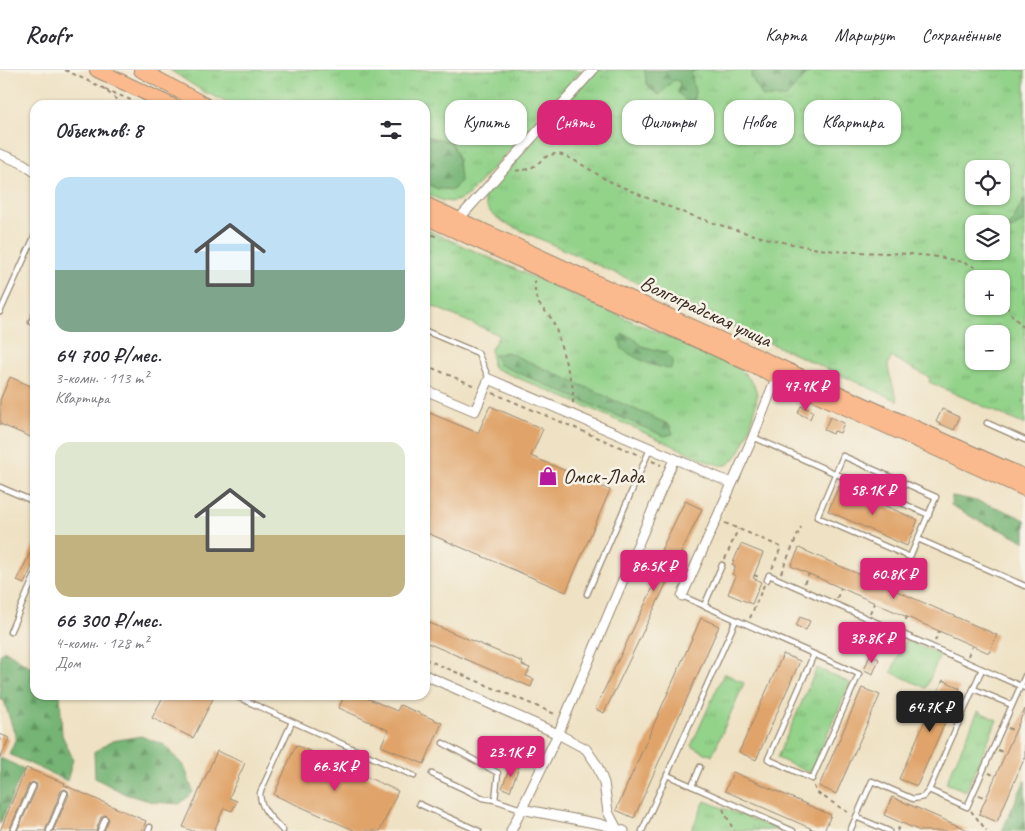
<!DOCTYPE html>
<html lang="ru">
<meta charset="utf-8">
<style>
:root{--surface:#fff;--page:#f7f7f7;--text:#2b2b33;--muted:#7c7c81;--line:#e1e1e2;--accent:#db2777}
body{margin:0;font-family:Caveat,sans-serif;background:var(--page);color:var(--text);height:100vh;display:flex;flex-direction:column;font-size:19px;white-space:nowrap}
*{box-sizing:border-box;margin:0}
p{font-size:16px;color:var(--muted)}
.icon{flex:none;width:28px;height:28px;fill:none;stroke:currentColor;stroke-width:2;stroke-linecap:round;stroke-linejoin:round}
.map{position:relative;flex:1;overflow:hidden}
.sheet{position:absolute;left:30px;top:30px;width:400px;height:600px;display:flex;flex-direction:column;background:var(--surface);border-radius:15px;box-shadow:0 1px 4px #0004}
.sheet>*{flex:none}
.banner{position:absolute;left:445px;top:30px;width:475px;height:45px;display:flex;gap:10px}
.fabs{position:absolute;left:965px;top:90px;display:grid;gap:10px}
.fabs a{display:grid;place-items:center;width:45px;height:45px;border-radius:10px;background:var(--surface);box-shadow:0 1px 4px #0004;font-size:25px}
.price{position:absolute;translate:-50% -42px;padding:0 11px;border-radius:5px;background:var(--accent);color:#fff;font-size:16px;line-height:32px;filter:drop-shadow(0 1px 2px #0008)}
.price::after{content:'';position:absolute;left:50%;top:30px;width:15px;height:11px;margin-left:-8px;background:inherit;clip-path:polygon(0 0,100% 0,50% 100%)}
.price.active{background:#222;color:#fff}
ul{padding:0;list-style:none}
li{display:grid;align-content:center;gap:10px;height:265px;padding:0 25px}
li span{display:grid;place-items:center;height:155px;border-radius:15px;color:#555}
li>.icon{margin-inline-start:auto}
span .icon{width:90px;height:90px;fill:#fffc;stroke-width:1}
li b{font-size:21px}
h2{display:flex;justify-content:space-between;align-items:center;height:60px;padding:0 25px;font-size:21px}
.tag{padding:0 18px;border-radius:15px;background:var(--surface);box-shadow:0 1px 4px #0004;font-size:18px;line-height:45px}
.tag.active{background:var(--accent);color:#fff}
header{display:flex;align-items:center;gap:30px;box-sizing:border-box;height:70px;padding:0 25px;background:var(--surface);border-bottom:1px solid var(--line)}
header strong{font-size:24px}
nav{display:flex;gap:28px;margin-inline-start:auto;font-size:18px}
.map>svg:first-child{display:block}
</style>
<header>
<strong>Roofr</strong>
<nav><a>Карта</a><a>Маршрут</a><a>Сохранённые</a></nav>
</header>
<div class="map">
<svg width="1025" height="761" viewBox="0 0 1025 761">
<defs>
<pattern id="grass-tufts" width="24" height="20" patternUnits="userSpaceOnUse" patternTransform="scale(1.25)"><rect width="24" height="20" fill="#92d289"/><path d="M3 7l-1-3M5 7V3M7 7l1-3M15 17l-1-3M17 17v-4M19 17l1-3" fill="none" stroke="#7fb476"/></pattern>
<pattern id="forest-firs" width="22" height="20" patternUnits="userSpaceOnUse" patternTransform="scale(1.25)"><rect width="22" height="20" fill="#75b475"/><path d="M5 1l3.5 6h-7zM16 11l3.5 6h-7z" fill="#61935f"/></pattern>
</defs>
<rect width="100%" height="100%" fill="#f7f3e8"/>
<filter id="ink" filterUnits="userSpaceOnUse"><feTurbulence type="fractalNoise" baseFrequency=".02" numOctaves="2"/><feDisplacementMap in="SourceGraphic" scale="10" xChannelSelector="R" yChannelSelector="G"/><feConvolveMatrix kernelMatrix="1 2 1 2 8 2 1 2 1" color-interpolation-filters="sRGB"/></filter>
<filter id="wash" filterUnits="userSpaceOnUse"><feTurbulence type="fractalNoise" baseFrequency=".0096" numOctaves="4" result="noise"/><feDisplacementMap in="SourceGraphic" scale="20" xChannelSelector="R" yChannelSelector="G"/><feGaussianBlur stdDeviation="1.12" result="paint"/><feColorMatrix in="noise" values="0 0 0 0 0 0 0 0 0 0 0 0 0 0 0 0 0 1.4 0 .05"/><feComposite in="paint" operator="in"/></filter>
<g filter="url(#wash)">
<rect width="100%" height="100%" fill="#efe2c4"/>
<g fill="url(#grass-tufts)" stroke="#667e54" fill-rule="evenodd">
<path d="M170 0H582L470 123C453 137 444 132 425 123V35H235L204 22Z"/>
<path d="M597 0H1025V355L929 312 930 308 892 287 888 294 889 303 898 331 507 154C495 147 483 140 484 124ZM974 99H1001V126H974ZM974 154H1001V181H974ZM974 209H1001V236H974ZM974 264H1001V291H974Z"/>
<path d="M425 159 740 299C748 307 756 314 757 325 757 340 742 391 726 395 720 396 712 393 707 391L594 340 494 298 492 295 491 279 499 265 425 233Z"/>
<path d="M906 570 940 585 926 618 891 602Z"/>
<path d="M817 598 850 613 810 703 777 688Z"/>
<path d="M724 603 744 613 712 686 691 676Z"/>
<path d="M978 641 997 650 966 721 946 713Z"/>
<path d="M705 731 779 760 691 761Z"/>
</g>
<g fill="url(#forest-firs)" stroke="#586f4a">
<path d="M645 0H697L691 3 695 22 693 32 685 30 678 23 680 12 674 10 659 25C648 19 645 13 645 0Z"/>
<path d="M753 0H811L786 27H763L751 7Z"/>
<path d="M425 66 451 72 458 89 460 111 453 120 435 118 425 112Z"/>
<path d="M1025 128V151L1007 162 1023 131Z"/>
<path d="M623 264 635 269 641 276 665 282 673 290 671 299C653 297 637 289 622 279L619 268Z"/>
<path d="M507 282 670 355 673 364 664 366 500 295 494 285Z"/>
<path d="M952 426C978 430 1002 438 1025 450V472L1015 466 977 450 951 435Z"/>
<path d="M4 580 35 600V625H60L62 665 73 689 67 711 9 684 16 668 4 631 0 629V585Z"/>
<path d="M141 666 165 675 185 698 193 722 180 734 153 732 125 724 95 708 94 682 112 671Z"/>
<path d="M0 688 24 699 0 754Z"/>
<path d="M1025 710V761H1002Z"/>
</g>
<g id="blocks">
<g fill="#e0a46b">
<path d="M10 307 35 318V369L0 354V330Z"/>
<path d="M490 336 543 359 531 386 610 420 566 522 425 462V341L478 363Z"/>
<path d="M801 336 813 341 810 349 798 343Z"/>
<path d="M942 339 960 347 954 360 936 352Z"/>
<path d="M830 347 844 353 840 363 834 361 833 364 824 360Z"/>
<path d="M839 416 918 450 907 476 828 441Z"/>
<path d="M685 431 702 439 604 643 595 639 655 513 647 509Z"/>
<path d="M35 472V490L24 514 17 511Z"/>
<path d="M741 474 763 483 753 508 761 512 752 534 728 524 736 506 732 504 736 497 732 495Z"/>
<path d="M799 478 997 565 989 583 791 496Z"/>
<path d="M800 547 810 551 806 560 796 556Z"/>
<path d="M701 548 719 556 634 748 616 740Z"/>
<path d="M425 551 523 592 522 595 530 598 526 606 534 609 531 617 425 572Z"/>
<path d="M783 584 800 591 756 690 739 682Z"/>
<path d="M870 585 879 589 873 604 864 600Z"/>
<path d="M943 610 960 618 917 716 899 709Z"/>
<path d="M862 618 880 625 836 724 819 716Z"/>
<path d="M164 625H210L214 627 193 668 152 648Z"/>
<path d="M344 625H360L397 641 400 635 442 653 424 694 381 676 388 660 339 638Z"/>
<path d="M1025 639V687L997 752 979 744Z"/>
<path d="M0 664 9 668 0 689Z"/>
<path d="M296 675 398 721 380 761H356L274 725Z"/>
<path d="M217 681 245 693 229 728 237 731 232 741 224 738 214 761H192L183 757Z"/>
<path d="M511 694 519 697 510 721 502 718Z"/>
<path d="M26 698 65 713 64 715 146 751 142 761H104L109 749 105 745 101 747 96 761H53L69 725 68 721 65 719 61 721 45 761H17L37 718V714L33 712 29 714 9 761H0Z"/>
<path d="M733 702 831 745 824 761H817L725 721Z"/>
<path d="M892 727 970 761H920L884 745Z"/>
</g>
</g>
</g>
<g filter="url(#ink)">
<use href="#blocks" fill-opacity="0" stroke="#958671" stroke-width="1"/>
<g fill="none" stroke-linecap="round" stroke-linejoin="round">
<g stroke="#958671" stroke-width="7">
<g id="service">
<path d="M0 242 35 165"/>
<path d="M31 252 35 243"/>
<path d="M428 262 478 283 489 309"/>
<path d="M987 353 1025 370"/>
<path d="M753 367 929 445"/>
<path d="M843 386 936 427 910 487 817 447Z"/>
<path d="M0 417 35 432"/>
<path d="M918 469 1025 516"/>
<path d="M767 510 769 505 1025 618"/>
<path d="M587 524 650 379"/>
<path d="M682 526 859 604 812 709 768 689 814 584"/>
<path d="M704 536 722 495"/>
<path d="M10 562 35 505"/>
<path d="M974 619 1012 635"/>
<path d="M233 625 414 706"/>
<path d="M443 673 498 703 495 730"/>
<path d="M432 704 483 728 495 730 521 739"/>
<path d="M667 705 793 761"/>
<path d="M692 716 700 697"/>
<path d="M929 720 967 737 1025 606"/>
<path d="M419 734 479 761"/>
<path d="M856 747 889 761"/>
<path d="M13 761 33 716"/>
<path d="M49 761 65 723"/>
<path d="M100 761 105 749"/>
<path d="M148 761 150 757"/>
<path d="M283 761C273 749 260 740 260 723L292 652"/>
<path d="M642 761 736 550"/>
<path d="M850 761 872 711 913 729 923 727 929 720 982 599"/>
</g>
</g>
<g stroke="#958671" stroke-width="11">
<g id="minor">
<path d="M0 84 22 93 35 102"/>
<path d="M456 152 593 0"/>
<path d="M425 320 475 341 489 309 731 413"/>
<path d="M682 526 753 367 776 308"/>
<path d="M425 605 558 664 586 679 597 695 604 713 608 742 616 757"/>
<path d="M521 739 600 754 624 761"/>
<path d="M511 761 558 664 674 389"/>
</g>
</g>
<g stroke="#958671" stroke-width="16">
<g id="primary">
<path d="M97 0 171 35"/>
<path d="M141 0 205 35"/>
<path d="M425 134 800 306 1025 407"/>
<path d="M425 147 1025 419"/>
</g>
</g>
<g stroke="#958671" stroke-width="2" stroke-dasharray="4 4" stroke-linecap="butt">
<path d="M65 0 103 18 123 35"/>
<path d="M105 19 133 31"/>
<path d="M516 101C521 100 526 100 531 98 540 93 545 84 557 84 568 84 596 104 607 110 615 114 623 117 631 121 688 146 746 166 808 177 823 180 840 182 857 182 892 184 967 181 991 209"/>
<path d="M425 161 439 168"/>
<path d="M535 210V224L538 233 551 248 556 259 573 318V336"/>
<path d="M1001 221 1010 243 1025 259"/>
<path d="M425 295 475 316"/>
<path d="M493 323 641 386"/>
<path d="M652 391 661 395"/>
<path d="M725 453 781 477 772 499"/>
<path d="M725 489 738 459"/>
<path d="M781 503 801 457"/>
<path d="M754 505 761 508"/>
<path d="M804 513 809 504"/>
<path d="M837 528 841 518"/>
<path d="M870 543 874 533"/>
<path d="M750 548 764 515"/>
<path d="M902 557 907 547"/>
<path d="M935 571 939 561"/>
<path d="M968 586 972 576"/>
<path d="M425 589 555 644"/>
<path d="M1008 658 1015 661"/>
<path d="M998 680 1005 683"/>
<path d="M989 703 996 706"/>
<path d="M814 716 816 722 849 743"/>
<path d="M979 725 986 728"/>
<path d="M723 739 734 761"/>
<path d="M971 741 987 761"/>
<path d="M810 761 811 758"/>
<path d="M897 761 901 753"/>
</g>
<use href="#service" stroke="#fff" stroke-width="4.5"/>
<use href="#minor" stroke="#fff" stroke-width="9"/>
<use href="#primary" stroke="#fbba8d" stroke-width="14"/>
</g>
</g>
<defs>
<g id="shop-bare" transform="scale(1.5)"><path d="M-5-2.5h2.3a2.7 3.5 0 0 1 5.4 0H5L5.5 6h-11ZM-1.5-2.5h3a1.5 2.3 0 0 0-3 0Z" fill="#b5179e" stroke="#f7f3e8" stroke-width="2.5" paint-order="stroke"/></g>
</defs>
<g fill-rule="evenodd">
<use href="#shop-bare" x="548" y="406"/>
</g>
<g text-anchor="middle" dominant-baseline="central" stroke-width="5" stroke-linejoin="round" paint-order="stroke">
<g font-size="21" fill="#3b2a1e" stroke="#f7f3e8">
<text transform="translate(706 241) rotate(25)">Волгоградская улица</text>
</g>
<g font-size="21" fill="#3b2a1e" stroke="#f7f3e8" text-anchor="start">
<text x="563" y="406">Омск-Лада</text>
</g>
</g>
</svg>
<div class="fabs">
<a><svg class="icon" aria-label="locate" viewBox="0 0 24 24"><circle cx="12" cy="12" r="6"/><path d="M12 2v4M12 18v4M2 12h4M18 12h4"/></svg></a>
<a><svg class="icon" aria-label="layers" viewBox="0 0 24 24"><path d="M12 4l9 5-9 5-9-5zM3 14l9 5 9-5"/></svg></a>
<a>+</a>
<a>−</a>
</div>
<b class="price" style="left:806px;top:342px">47.9K ₽</b>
<b class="price" style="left:873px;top:446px">58.1K ₽</b>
<b class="price" style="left:654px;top:522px">86.5K ₽</b>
<b class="price" style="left:894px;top:530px">60.8K ₽</b>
<b class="price" style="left:872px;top:594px">38.8K ₽</b>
<b class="price active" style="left:930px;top:663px">64.7K ₽</b>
<b class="price" style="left:511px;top:708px">23.1K ₽</b>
<b class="price" style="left:335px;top:722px">66.3K ₽</b>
<div class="banner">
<a class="tag">Купить</a>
<a class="tag active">Снять</a>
<a class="tag">Фильтры</a>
<a class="tag">Новое</a>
<a class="tag">Квартира</a>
</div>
<section class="sheet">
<h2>Объектов: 8<svg class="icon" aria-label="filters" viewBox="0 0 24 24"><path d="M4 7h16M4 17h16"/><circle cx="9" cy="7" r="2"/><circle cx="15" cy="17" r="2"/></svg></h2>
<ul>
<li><span style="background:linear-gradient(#bfe0f5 60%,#7fa58c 0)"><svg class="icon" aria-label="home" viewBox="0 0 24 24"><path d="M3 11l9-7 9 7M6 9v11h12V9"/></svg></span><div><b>64 700 ₽/мес.</b><p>3-комн. · 113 m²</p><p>Квартира</p></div></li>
<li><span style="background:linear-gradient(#dfe7d0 60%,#c2b280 0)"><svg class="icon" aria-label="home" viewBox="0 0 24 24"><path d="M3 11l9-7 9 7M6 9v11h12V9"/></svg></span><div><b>66 300 ₽/мес.</b><p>4-комн. · 128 m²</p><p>Дом</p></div></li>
</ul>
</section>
</div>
